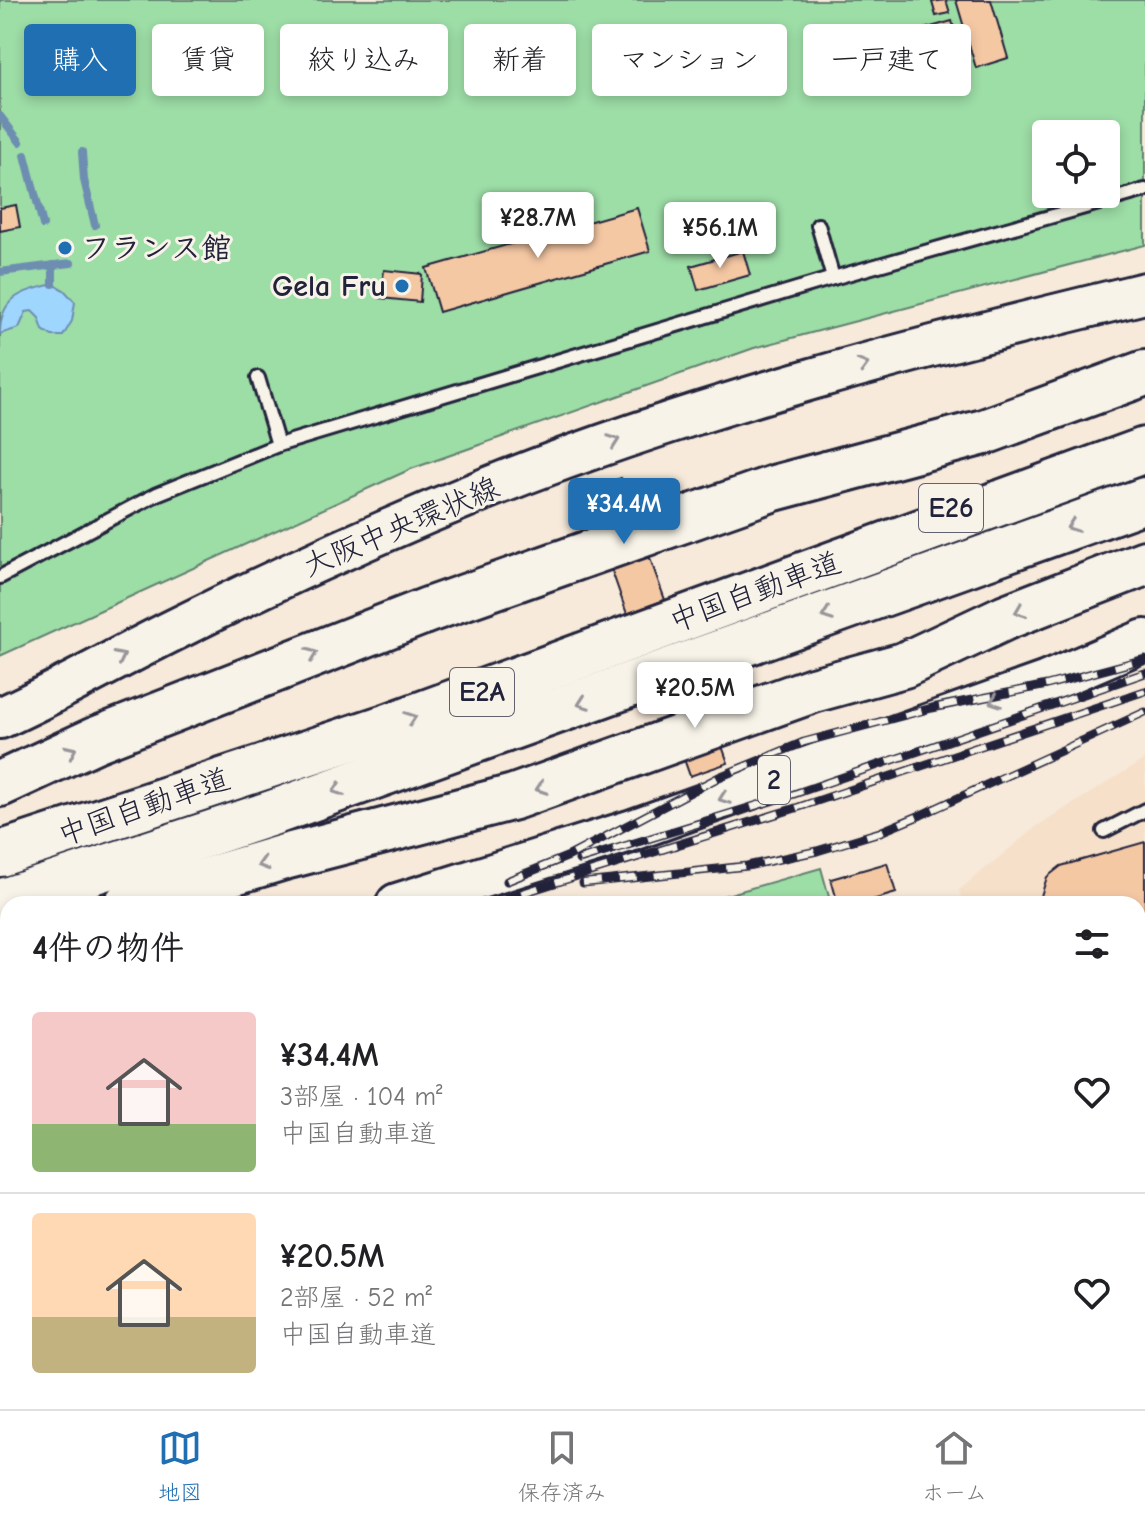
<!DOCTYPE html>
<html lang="ja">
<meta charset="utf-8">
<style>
:root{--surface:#fff;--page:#f2f2f2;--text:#202124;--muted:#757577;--line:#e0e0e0;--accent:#1f6fb2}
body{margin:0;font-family:"Comic Neue","Klee One",sans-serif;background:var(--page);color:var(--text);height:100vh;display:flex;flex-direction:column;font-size:30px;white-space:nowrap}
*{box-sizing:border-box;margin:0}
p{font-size:26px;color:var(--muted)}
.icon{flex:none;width:44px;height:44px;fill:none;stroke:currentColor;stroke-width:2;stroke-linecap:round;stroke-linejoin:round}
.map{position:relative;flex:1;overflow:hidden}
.drawer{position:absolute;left:0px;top:896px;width:1146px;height:514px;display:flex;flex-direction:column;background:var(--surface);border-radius:24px 24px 0 0;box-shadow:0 4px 12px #0003}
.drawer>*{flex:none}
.guide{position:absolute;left:24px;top:24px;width:1098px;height:72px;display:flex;gap:16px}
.fabs{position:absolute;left:1032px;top:120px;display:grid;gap:16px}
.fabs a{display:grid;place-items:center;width:88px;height:88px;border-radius:8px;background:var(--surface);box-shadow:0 4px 12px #0003;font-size:40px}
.price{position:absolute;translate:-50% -68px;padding:0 18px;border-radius:8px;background:#fff;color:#222;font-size:26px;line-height:52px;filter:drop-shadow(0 2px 4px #0008)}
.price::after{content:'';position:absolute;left:50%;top:48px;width:24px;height:18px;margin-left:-12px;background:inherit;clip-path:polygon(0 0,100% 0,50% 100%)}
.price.current{background:var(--accent);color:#fff}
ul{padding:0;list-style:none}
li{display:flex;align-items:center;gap:24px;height:200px;padding:0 32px}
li+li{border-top:2px solid var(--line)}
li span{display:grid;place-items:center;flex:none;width:224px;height:160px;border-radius:8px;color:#555}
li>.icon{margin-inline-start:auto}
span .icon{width:96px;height:96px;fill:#fffc;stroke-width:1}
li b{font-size:34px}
h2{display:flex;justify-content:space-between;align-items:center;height:96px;padding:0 32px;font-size:34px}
.pill{padding:0 28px;border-radius:8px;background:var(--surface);box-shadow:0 4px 12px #0003;font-size:28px;line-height:72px}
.pill.current{background:var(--accent);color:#fff}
.tabs{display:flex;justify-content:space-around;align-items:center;height:112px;border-top:2px solid var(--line);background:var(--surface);font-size:22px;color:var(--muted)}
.tabs a{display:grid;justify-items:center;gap:4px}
.tabs .current{color:var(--accent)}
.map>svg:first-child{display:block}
</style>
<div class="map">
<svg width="1145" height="1409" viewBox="0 0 1145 1409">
<rect width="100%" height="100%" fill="#f7eada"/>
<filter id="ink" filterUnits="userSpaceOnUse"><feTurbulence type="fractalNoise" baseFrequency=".0125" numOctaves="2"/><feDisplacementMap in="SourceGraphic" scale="16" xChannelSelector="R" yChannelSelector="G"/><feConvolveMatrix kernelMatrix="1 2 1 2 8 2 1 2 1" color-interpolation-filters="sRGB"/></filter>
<g filter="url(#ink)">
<path fill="#f6e0ca" d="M1145 759V1409H1119L1117 1402H1138V904H963L959 890 1037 826Z"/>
<g fill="#9ddda6" stroke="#608070" stroke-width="2" fill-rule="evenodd">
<path d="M0 0H1145V245L754 348 411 469 0 656ZM1046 134H1106V194H1046Z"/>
<path d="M821 868 831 904H695Z"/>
<path d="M1138 1132 1145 1137V1241L1138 1243Z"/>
<path d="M543 1402H644L646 1409H541Z"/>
</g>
<path fill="#9fd6fe" stroke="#6d8eb0" stroke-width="2" d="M53 284 64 290 75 302 72 321 63 336H52L43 330 39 318 32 311 26 312 19 328 0 334C0 297 21 292 53 284Z"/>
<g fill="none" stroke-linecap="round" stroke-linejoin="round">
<g stroke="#6d8eb0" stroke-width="8">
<path d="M0 116 20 142"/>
<path d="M82 152 84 180 95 225"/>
<path d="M25 155 43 225"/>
<path d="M53 265V284"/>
<path d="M0 272 71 263"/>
</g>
</g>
<g fill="#f5c8a4" stroke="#22223b" stroke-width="2">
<path d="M946 0 950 13 936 16 932 2Z"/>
<path d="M956 0H991L1008 58 976 68Z"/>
<path d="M952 21 959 45 924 54 917 31Z"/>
<path d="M16 205 20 227 0 231V208Z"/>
<path d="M637 208 650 251 439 312 426 268Z"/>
<path d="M743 251 750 275 698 290 691 266Z"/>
<path d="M384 270 422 274 420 302 381 298Z"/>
<path d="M621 478 665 600 627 614 584 491Z"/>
<path d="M700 684 728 763 690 776 662 697Z"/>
<path d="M1145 842V1012L1138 1010V904H1043L1041 896 1047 877 1061 866Z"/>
<path d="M887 863 896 893 859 904H838L831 879Z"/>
<path d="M8 979V1101L0 1104V981Z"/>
<path d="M8 1101V1143L0 1145V1104Z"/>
<path d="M343 1402H381L383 1409H344Z"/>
</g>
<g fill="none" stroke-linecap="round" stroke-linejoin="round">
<g stroke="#22223b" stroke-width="18">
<g id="service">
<path d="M818 225 833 278"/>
<path d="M258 378 278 445"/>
<path d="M0 577 157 494 278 445 833 278 1145 190"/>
<path d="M1104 831 1145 810"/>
<path d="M0 1188 8 1186"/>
<path d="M1138 1265 1145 1262"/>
<path d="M1138 1295 1145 1318"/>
<path d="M489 1402 490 1409"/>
<path d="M953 1402 955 1409"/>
</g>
</g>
<g stroke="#22223b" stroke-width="46">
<g id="primary">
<path d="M0 718C60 691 117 658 176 629 278 578 384 530 490 487 702 403 924 346 1145 293"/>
<path d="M397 904 633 830 1047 682 1145 640"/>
<path d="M0 1014 8 1012"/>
</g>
</g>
<g stroke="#22223b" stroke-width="50">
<g id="motorway">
<path d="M0 784 95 740 428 610 774 488 984 432 1145 373"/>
<path d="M0 854 389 726 1145 450"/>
<path d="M0 902 272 813 1145 500"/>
<path d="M127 904 284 857 514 797 813 690 904 665 1006 617 1145 563"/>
<path d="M0 942 8 939"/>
</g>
</g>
<use href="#service" stroke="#f7f3e8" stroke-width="12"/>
<use href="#primary" stroke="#f7f3e8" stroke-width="40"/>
<use href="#motorway" stroke="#f7f3e8" stroke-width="44"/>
<g stroke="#22223b" stroke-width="9">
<g id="rail">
<path d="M579 860 794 794 1145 673"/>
<path d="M507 881 569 856 719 777 804 742 932 708 1047 685 1145 659"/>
<path d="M583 883 747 866 817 851 880 832 921 815 1145 712"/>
<path d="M487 904 799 807 1145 691"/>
<path d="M0 992 8 990"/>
<path d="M0 1091 8 1088"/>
</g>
</g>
<use href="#rail" stroke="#f7f3e8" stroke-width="6" stroke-dasharray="18" stroke-linecap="butt"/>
</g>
<defs><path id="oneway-chevron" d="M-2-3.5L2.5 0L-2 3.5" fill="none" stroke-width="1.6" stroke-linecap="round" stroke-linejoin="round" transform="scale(2)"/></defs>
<g stroke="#97959a">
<use href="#oneway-chevron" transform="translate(863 365) rotate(-16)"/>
<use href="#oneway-chevron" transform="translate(614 441) rotate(-20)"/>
<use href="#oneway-chevron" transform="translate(1072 526) rotate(160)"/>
<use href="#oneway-chevron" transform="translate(1020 611) rotate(158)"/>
<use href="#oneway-chevron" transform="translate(827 615) rotate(160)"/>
<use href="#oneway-chevron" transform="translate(312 654) rotate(-21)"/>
<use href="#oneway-chevron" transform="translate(120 657) rotate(-27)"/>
<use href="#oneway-chevron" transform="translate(995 701) rotate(160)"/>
<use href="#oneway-chevron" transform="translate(583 703) rotate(160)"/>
<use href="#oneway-chevron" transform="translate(411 718) rotate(-20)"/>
<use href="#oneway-chevron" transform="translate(71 751) rotate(-25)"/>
<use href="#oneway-chevron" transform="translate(541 788) rotate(161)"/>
<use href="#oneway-chevron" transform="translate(338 790) rotate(160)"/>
<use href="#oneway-chevron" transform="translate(724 798) rotate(160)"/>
<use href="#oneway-chevron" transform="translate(263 864) rotate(163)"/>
</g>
</g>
<g fill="#1f6fb2" stroke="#f7f3e8" stroke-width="3">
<circle cx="65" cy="248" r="8"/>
<circle cx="402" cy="286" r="8"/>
</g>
<g text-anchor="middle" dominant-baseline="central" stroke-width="6" stroke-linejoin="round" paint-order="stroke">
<g fill="#f7f3e8" stroke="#62616f" stroke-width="2">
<rect x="919" y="484" width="64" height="48" rx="6"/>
<rect x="450" y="668" width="64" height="48" rx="6"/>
<rect x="758" y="756" width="32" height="48" rx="6"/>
</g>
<g font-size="28" font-weight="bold" fill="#22223b">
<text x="951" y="508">E26</text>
<text x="482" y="692">E2A</text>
<text x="774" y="780">2</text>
</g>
<g font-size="30" font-weight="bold" fill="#22223b" stroke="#f7f3e8" text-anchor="start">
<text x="81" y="248">フランス館</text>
<text x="386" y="286" text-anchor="end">Gela Fru</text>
</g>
<g font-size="30" fill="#22223b" stroke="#f7f3e8">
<text transform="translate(401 527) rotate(-23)">大阪中央環状線</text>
<text transform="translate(755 592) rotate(-20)">中国自動車道</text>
<text transform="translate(144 807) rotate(-19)">中国自動車道</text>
</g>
</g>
</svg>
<div class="fabs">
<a><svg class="icon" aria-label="locate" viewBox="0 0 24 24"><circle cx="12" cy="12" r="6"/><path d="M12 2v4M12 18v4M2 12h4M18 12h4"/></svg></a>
</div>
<b class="price" style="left:538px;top:260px">¥28.7M</b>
<b class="price" style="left:720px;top:270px">¥56.1M</b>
<b class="price current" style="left:624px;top:546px">¥34.4M</b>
<b class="price" style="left:695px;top:730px">¥20.5M</b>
<div class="guide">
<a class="pill current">購入</a>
<a class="pill">賃貸</a>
<a class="pill">絞り込み</a>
<a class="pill">新着</a>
<a class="pill">マンション</a>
<a class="pill">一戸建て</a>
</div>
<section class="drawer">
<h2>4件の物件<svg class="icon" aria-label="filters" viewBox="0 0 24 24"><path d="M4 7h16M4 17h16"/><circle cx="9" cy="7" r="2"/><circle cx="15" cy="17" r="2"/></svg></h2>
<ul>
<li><span style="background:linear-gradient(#f6c9c9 70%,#8fb573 0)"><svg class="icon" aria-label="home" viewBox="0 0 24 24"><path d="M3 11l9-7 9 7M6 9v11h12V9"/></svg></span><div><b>¥34.4M</b><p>3部屋 · 104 m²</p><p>中国自動車道</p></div><svg class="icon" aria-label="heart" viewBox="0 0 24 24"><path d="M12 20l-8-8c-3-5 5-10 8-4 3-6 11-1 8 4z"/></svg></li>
<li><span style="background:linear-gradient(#ffd9b3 65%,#c2b280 0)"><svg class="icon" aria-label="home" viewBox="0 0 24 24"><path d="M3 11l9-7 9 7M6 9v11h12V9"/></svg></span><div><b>¥20.5M</b><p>2部屋 · 52 m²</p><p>中国自動車道</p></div><svg class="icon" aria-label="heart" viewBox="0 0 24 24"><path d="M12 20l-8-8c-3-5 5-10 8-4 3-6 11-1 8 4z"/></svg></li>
</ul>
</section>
</div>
<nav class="tabs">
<a class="current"><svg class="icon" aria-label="map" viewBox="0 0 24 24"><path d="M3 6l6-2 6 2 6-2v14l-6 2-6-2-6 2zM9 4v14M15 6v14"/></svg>地図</a>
<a><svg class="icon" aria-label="saved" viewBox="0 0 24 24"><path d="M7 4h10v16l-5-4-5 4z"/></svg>保存済み</a>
<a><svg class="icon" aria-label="home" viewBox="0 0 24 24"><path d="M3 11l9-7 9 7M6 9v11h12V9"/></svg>ホーム</a>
</nav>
